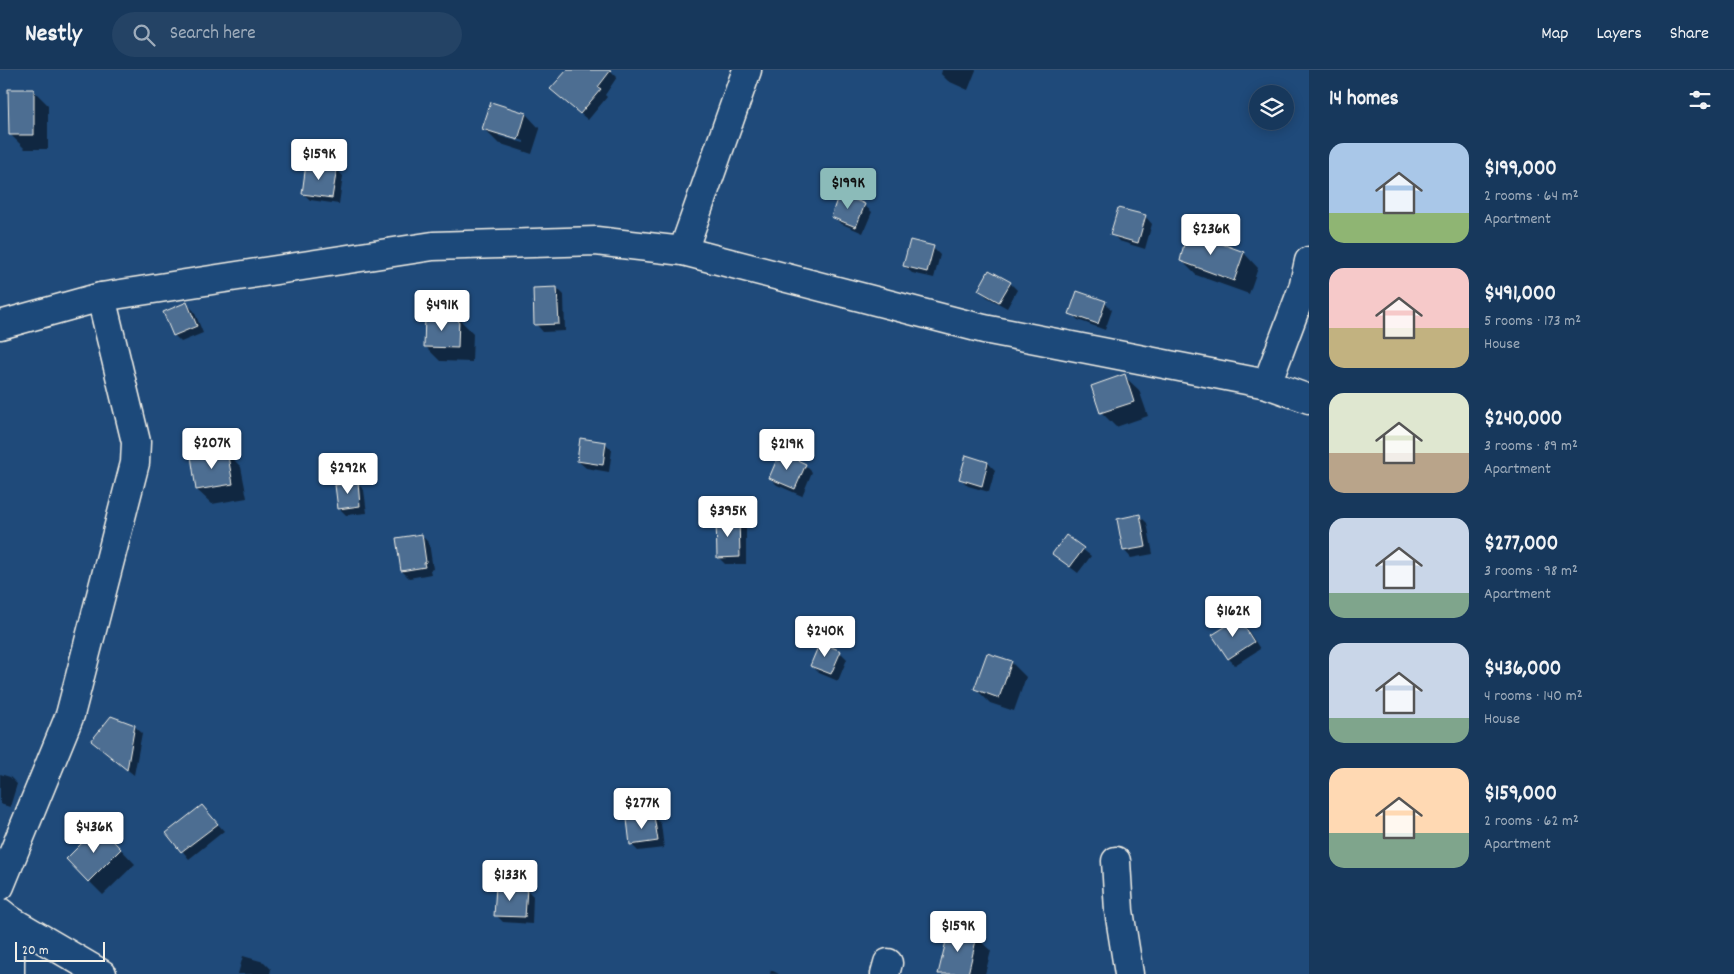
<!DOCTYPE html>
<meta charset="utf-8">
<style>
:root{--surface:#17385c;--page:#244365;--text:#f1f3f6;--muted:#9eacbb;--line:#365272;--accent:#8bbbb9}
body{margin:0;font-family:Dekko,sans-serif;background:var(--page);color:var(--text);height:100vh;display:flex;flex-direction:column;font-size:19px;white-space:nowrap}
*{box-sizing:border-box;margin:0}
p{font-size:16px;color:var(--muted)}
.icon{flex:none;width:28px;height:28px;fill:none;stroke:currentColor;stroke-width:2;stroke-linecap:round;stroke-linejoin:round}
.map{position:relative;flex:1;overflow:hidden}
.panel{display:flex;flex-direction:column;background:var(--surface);width:425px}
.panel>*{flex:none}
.controls{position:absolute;left:1249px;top:15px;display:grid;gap:10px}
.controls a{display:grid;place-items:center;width:45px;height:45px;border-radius:50%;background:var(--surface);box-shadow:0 2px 12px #0003,0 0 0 1px var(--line);font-size:25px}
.scale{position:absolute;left:15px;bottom:12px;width:90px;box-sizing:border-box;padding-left:5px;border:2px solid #f4f1e8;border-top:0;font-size:14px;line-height:18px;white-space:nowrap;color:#f4f1e8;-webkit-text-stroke:4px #1f4a7a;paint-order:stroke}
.price{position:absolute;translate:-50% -42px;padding:0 11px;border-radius:5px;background:#fff;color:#222;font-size:16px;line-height:32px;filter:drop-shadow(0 1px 2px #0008)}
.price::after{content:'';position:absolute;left:50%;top:30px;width:15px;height:11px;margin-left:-8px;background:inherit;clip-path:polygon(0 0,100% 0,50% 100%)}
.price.active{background:var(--accent);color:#111}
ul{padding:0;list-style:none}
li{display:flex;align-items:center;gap:15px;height:125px;padding:0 20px}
li span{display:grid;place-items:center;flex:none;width:140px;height:100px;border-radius:15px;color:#555}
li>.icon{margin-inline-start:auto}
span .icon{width:60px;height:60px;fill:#fffc;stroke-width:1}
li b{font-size:21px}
h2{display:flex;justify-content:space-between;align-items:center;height:60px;padding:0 20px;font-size:21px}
header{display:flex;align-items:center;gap:30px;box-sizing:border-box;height:70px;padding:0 25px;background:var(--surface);border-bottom:1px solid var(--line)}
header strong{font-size:24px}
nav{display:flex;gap:28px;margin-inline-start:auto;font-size:18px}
.search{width:350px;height:45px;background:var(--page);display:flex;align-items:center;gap:12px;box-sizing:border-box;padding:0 18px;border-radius:28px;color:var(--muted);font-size:19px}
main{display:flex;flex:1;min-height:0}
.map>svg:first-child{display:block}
</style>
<header>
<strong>Nestly</strong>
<div class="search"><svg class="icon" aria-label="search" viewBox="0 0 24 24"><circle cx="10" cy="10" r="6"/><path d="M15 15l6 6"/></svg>Search here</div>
<nav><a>Map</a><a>Layers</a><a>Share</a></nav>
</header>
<main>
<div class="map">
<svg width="1309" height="904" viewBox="0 0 1309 904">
<rect width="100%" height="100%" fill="#1f4a7a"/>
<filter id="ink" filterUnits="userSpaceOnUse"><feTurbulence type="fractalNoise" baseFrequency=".02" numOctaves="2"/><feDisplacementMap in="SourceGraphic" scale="10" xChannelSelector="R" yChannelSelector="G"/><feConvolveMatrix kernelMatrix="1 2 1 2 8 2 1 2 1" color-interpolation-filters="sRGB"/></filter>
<g filter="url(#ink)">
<g fill="#0007" fill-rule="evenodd">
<path d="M568 0H610L617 7 605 25 607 27 588 50 559 26Z"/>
<path d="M942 0H976L968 20 948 11 941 4Z"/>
<path d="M33 20 48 35V79H25L10 64Z"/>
<path d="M526 44 540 59 532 84 498 73 484 59ZM499 63 524 71V73L499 66Z"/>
<path d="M336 99 343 106 339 134 310 130 303 123Z"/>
<path d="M864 135 872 142 863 163 840 153 833 146Z"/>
<path d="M1145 146 1152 154 1145 179 1119 171 1112 164Z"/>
<path d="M1188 163 1244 183 1258 198 1249 224 1196 205 1181 190Z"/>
<path d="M933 178 940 185 934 208 912 203 904 196Z"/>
<path d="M1010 213 1017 220 1007 238 987 227 980 220Z"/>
<path d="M557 218 564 225 565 261 543 262 536 254Z"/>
<path d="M1105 233 1112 240 1105 260 1078 250 1071 243Z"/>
<path d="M187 234 194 241 203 263 181 272 174 265Z"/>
<path d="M458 248 473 263 472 292 440 291 425 276Z"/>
<path d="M1124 306 1139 320 1148 346 1116 357 1102 343 1092 317Z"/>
<path d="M605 373 612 380 609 402 586 398 578 391Z"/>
<path d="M226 382 241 397 247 428 212 434 197 420Z"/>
<path d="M988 393 995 400 989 422 968 416 961 409Z"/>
<path d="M805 395 812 402 802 426 777 415 770 408Z"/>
<path d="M357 413 364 420 367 443 346 445 339 438Z"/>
<path d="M1140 446 1147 453 1153 484 1131 488 1124 480Z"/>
<path d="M739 448 746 455V494H725L718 487Z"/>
<path d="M422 466 429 473 433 499 430 500 431 504 409 508 402 501Z"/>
<path d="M1066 466 1091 486 1078 503 1061 490Z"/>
<path d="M1239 550 1246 557 1260 579 1235 595 1228 588Z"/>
<path d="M840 582 847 589 838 611 819 603 812 596Z"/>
<path d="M1011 592 1026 607 1014 641 990 633 976 619Z"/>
<path d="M134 656 142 663 134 705 100 678Z"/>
<path d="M0 704 10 707 17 714 10 737 0 734Z"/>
<path d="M209 744 224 761 189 789 168 763Z"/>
<path d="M654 747 661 754 664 778 638 781 631 774Z"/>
<path d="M114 772 135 794 103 825 67 789Z"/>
<path d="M526 819 533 826 532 854 503 852 496 845Z"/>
<path d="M976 867 991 881 985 904H941Z"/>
<path d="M243 886 264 892 271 899 270 904H238Z"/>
<path d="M771 900 779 904H770Z"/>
</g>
<g fill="#4d6e92" stroke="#f4f1e8">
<path d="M567 0H611L598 17 601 19 580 44 550 19Z"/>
<path d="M8 19H34V65H9Z"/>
<path d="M491 32 526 43 518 70 482 59Z"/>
<path d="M306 94 337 98 332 128 302 124Z"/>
<path d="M839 123 865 134 856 157 831 147Z"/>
<path d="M1118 138 1146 145 1138 173 1110 165Z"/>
<path d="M1187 161 1244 182 1234 211 1180 191Z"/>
<path d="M910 170 934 176 927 202 903 196Z"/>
<path d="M989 200 1011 212 999 232 978 220Z"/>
<path d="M557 217 559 254 534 255 533 218Z"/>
<path d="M1077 221 1106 231 1098 254 1069 244Z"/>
<path d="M187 232 197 256 173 266 163 242Z"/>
<path d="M425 246 459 247 458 278 424 277Z"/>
<path d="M1125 304 1134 332 1100 343 1091 316Z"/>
<path d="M580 368 606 372 603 395 577 391Z"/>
<path d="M227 381 233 414 196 420 191 386Z"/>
<path d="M780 382 806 394 795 419 769 408Z"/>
<path d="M966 385 988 392 982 416 959 409Z"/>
<path d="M358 412 360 436 338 439 335 415Z"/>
<path d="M1140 444 1146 477 1123 481 1117 449Z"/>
<path d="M739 447 740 487 717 488 716 448Z"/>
<path d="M422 464 426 492 424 493 425 497 401 501 396 468Z"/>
<path d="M1066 465 1084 478 1070 497 1052 484Z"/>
<path d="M1239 548 1254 572 1228 589 1212 565Z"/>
<path d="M820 572 841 581 831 604 810 596Z"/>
<path d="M987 583 1012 591 999 628 974 619Z"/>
<path d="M111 646 135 655 127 700 91 671Z"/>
<path d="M202 735 218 754 181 782 166 763Z"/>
<path d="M654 746 658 771 630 775 627 749Z"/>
<path d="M99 756 121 779 88 812 66 789Z"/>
<path d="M496 816 527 818 525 847 494 846Z"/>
<path d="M949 859 977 866 968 904H938Z"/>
</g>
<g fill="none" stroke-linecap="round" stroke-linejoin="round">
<g stroke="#f4f1e8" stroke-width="31">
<g id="minor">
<path d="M683 181 747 0"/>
<path d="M0 255 101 227 433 176 596 171 683 181 984 259 1267 314 1309 329"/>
<path d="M1267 314 1303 218 1309 191"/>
<path d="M1116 791 1119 841 1129 904"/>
<path d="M0 816 70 645 135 393 136 372 101 227"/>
<path d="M0 842 10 850 102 904"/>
<path d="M10 850V904"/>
<path d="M885 904 888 893"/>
</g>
</g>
<use href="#minor" stroke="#1f4a7a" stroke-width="28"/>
</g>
</g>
</svg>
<div class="controls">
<a><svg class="icon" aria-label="layers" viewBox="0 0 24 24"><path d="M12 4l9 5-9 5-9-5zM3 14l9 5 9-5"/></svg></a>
</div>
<div class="scale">20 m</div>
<b class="price" style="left:319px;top:111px">$159K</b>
<b class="price active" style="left:848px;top:140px">$199K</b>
<b class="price" style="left:1211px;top:186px">$236K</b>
<b class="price" style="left:442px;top:262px">$491K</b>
<b class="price" style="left:212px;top:400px">$207K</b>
<b class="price" style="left:787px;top:401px">$219K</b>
<b class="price" style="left:348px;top:425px">$292K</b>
<b class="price" style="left:728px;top:468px">$395K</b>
<b class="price" style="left:1233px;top:568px">$162K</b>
<b class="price" style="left:825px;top:588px">$240K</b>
<b class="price" style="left:642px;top:760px">$277K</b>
<b class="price" style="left:94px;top:784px">$436K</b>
<b class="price" style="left:510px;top:832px">$133K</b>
<b class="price" style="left:958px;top:883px">$159K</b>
</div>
<section class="panel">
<h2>14 homes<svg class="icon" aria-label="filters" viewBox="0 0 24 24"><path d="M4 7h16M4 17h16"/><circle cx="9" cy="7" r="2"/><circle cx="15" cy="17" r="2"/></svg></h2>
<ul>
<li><span style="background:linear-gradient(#a9c7e8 70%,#8fb573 0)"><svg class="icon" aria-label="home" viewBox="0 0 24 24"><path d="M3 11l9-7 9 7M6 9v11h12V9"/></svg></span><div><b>$199,000</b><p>2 rooms · 64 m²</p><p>Apartment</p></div></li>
<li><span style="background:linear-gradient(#f6c9c9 60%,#c2b280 0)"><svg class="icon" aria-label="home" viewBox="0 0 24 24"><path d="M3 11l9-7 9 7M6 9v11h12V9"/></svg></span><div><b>$491,000</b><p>5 rooms · 173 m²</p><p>House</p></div></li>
<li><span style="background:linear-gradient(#dfe7d0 60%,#b9a48a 0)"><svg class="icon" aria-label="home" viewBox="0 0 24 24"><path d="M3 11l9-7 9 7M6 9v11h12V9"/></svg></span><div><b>$240,000</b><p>3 rooms · 89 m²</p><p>Apartment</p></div></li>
<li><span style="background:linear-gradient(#c9d6e8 75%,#7fa58c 0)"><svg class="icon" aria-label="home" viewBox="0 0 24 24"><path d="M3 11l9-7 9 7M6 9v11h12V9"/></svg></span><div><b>$277,000</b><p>3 rooms · 98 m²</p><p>Apartment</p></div></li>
<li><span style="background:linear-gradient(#c9d6e8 75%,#7fa58c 0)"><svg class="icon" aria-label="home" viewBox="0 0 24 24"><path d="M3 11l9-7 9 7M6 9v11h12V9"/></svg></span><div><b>$436,000</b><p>4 rooms · 140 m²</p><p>House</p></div></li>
<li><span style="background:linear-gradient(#ffd9b3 65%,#7fa58c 0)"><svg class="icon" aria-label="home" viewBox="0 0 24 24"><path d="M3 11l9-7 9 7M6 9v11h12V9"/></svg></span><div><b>$159,000</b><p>2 rooms · 62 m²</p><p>Apartment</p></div></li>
</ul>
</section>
</main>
